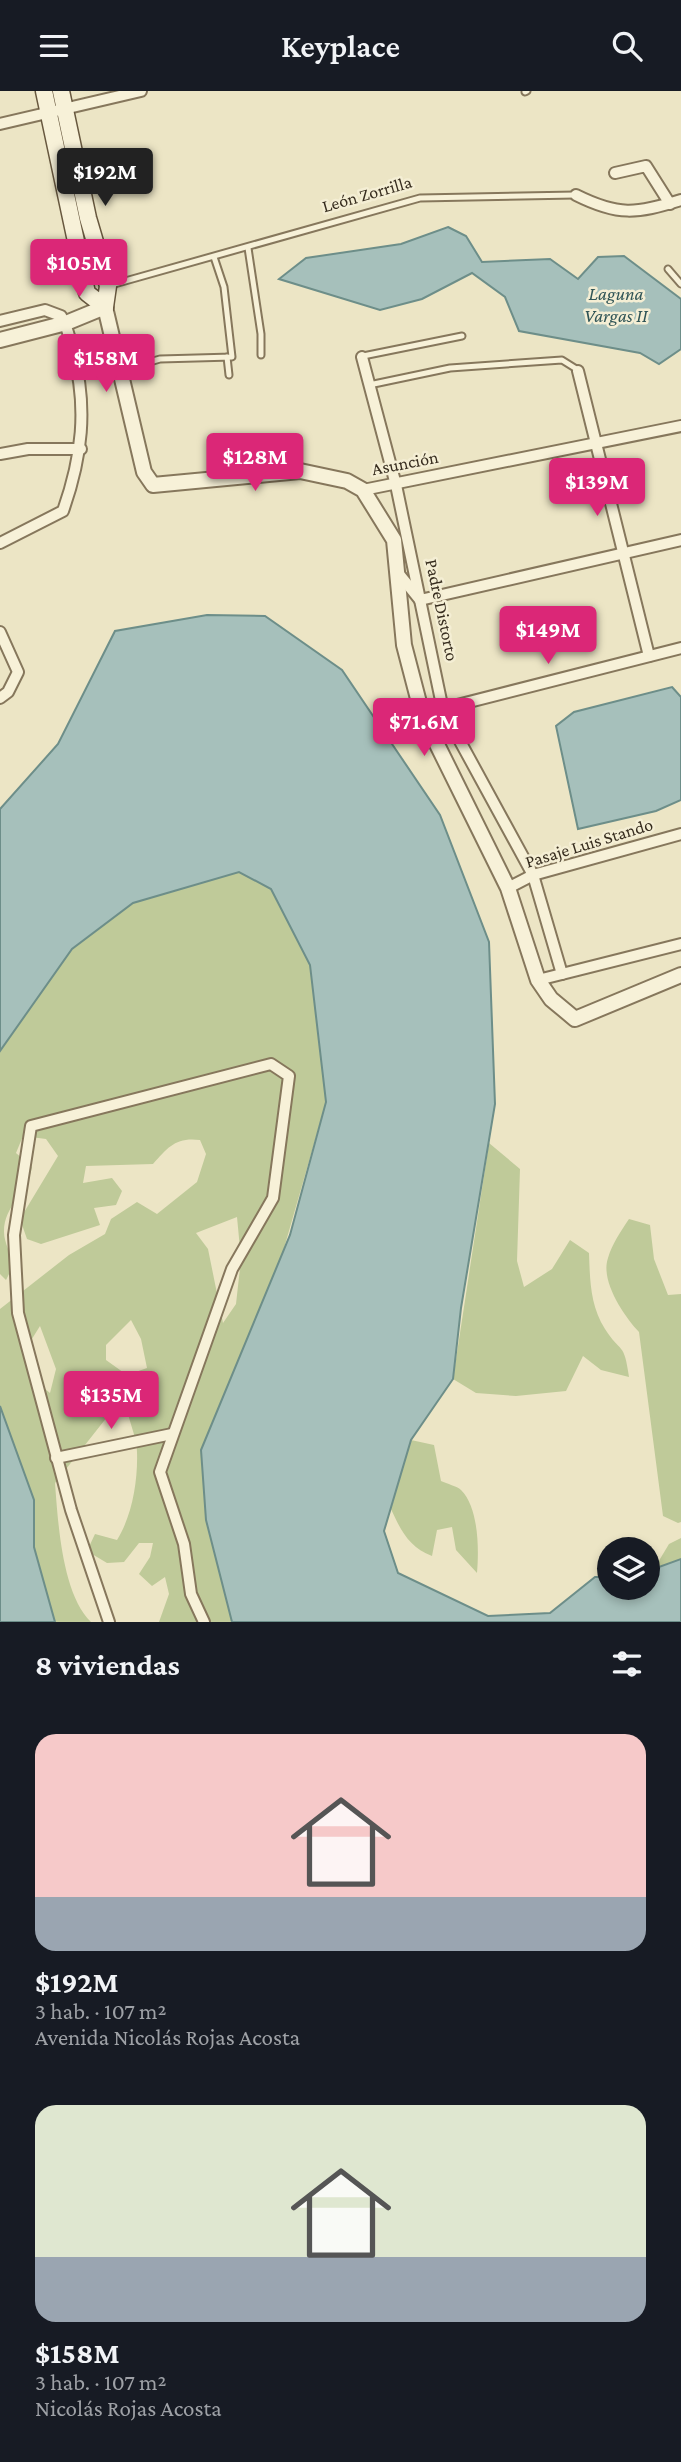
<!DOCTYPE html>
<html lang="es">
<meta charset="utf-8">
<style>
:root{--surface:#171b24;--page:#20242c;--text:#f1f3f6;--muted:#9ea1a6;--accent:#db2777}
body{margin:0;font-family:"Crimson Pro",serif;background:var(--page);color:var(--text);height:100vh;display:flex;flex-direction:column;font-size:26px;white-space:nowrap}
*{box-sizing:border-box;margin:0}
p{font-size:23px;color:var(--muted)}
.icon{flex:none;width:38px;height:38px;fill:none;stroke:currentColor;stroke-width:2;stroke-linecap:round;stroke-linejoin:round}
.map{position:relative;height:1531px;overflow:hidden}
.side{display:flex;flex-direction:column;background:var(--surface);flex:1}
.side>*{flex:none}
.fabs{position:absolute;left:597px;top:1446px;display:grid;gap:14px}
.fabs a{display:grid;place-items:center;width:63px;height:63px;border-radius:50%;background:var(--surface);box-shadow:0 4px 10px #0003;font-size:35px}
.price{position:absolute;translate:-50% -60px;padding:0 16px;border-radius:7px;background:var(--accent);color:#fff;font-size:23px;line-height:46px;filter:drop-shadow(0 2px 4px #0008)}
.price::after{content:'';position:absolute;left:50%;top:42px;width:21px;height:16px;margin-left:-10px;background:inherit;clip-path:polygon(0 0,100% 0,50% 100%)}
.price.active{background:#222;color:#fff}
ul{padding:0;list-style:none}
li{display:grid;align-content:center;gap:14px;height:371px;padding:0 35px}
li span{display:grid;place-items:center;height:217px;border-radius:21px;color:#555}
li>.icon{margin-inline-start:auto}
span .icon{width:126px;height:126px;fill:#fffc;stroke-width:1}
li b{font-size:30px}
h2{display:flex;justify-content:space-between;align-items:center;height:84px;padding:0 35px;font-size:30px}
header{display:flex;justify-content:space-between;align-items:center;height:91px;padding:0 35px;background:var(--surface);font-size:32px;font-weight:600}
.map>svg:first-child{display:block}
</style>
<header><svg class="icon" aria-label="menu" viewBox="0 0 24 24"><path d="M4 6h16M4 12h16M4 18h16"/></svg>Keyplace<svg class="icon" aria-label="search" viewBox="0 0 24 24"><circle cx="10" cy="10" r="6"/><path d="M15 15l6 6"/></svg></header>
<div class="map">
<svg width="681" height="1531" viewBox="0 0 681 1531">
<rect width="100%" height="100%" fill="#ece5c5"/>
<g fill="#bfca99" fill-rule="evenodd">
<path d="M240 781 271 798 310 874 326 1011 206 1429 232 1531H159L169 1503 165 1486 152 1495 139 1483 150 1466 153 1452H139L124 1471 107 1472 87 1460 95 1443 117 1449C132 1425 138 1390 137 1361 137 1349 131 1335 128 1323L111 1321 55 1392C58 1431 62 1503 91 1531H55L33 1456 34 1409 0 1315V1218L69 1164 105 1143 111 1128 137 1111 157 1123 197 1091 206 1063 200 1049C176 1046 168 1056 153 1073L86 1075 83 1092 112 1087 122 1100 116 1114 94 1117 100 1134 41 1153 27 1148 20 1128 58 1065 46 1048 23 1045 16 1062 32 1076C27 1103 4 1114 4 1141 4 1151 11 1164 14 1173L6 1189 0 1183V960L72 858 133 812ZM237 1126 241 1168 236 1213 223 1232 208 1158 196 1142ZM131 1229 141 1248 147 1277 127 1284 106 1269V1254ZM40 1235 56 1278 50 1302 33 1288 25 1259Z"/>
<path d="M489 1052 520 1078 517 1170 524 1196 552 1178 570 1149 589 1162C590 1189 590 1214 605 1238 621 1263 624 1250 629 1286L601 1279 583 1265 566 1300 516 1305 476 1302 453 1288Z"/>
<path d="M629 1128 650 1134 654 1168 668 1204 681 1203V1431L678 1432 663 1425 639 1241C624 1225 600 1190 608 1167 612 1153 621 1140 629 1128Z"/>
<path d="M411 1349 434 1354 441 1390C447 1393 457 1395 461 1399 479 1417 479 1459 477 1482L456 1459 452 1436 437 1439 432 1465C409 1456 401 1440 391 1418Z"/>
<path d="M681 1447V1468L654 1478 669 1453Z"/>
</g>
<g fill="#a6c0bb" stroke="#6d8e89" stroke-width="2">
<path d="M448 136 466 145 482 171 550 168 578 188 598 166 624 165 681 208V258L659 273 640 262 519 240 505 206 472 182 422 208 380 219 279 188 306 167 401 153Z"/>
<path d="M207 524 265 525 342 579 440 724 489 851 495 1013 461 1217 453 1288 411 1349 384 1440 398 1482 488 1525 550 1522 595 1486H609V1496H648V1480L681 1468V1531H232L206 1429 201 1359 290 1144 326 1011 310 874 271 798 239 781 133 812 72 858 0 960V718L58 653 115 540Z"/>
<path d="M672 596 681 606V709L656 720 578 738 556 635 574 621Z"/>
<path d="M0 1315 34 1409V1456L55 1531H0Z"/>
</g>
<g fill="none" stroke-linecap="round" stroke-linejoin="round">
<g stroke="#86775c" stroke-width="9">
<g id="service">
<path d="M525 1 527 0"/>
<path d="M248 157 261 243V264"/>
<path d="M668 178 681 193"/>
<path d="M111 194 420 107 575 104"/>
<path d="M363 265 462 245"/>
<path d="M227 266 229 284"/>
<path d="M122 279 160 268 232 266 224 196 214 166"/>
<path d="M369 294 450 277 562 269 578 279"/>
</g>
</g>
<g stroke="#86775c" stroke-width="14">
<g id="minor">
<path d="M0 33 141 0"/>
<path d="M615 82 646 75 670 113"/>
<path d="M576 104C618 125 636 123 681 109"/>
<path d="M0 230 45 219 61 225C68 236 70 249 73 261 88 317 82 366 63 420L0 452"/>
<path d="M362 266 396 394 443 619 533 784 562 883"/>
<path d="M578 280 649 565"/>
<path d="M0 363 28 358H81"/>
<path d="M363 399 681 335"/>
<path d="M399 483 420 509 681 449"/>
<path d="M0 541 18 581 8 601 0 607"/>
<path d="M422 623 681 557"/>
<path d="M508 797 533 784 681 743"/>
<path d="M538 889 681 853"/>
<path d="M56 1367 172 1343"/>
<path d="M109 1531 71 1419 18 1222 14 1144 31 1035 271 973 289 985 273 1107 232 1178 160 1381 184 1453 191 1503 204 1531"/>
</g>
</g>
<g stroke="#86775c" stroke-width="18">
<path id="tertiary" d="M0 249 66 232 105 216 144 381 153 394 300 380 347 390 363 399 394 449 404 554 422 623 508 797 538 889 551 908 575 928 681 884"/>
</g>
<g stroke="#68583f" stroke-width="19">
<g id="secondary">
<path d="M44 0 87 202 105 216"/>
<path d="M61 0 88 127 108 195 105 216"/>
</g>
</g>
<use href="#service" stroke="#f7f1d8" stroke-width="5"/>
<use href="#minor" stroke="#f7f1d8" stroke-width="10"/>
<use href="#tertiary" stroke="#f7f1d8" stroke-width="14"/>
<use href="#secondary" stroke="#f7f1d8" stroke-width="16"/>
</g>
<g text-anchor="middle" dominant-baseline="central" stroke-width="5" stroke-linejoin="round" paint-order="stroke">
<g font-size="18" fill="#372d1f" stroke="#f4eed4">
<text transform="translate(367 103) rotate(-16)">León Zorrilla</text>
<text transform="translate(405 372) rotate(-11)">Asunción</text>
<text transform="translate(442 519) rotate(78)">Padre Distorto</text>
<text transform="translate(589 752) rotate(-17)">Pasaje Luis Stando</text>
</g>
<g font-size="19" font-style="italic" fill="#2f5456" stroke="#f4eed4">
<text x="616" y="202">Laguna<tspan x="616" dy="22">Vargas II</tspan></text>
</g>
</g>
</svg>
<div class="fabs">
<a><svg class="icon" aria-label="layers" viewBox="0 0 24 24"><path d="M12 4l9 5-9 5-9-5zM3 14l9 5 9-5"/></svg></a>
</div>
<b class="price active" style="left:105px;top:117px">$192M</b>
<b class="price" style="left:79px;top:208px">$105M</b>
<b class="price" style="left:106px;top:303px">$158M</b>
<b class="price" style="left:255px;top:402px">$128M</b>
<b class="price" style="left:597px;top:427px">$139M</b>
<b class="price" style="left:548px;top:575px">$149M</b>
<b class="price" style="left:424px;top:667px">$71.6M</b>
<b class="price" style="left:111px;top:1340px">$135M</b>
</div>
<section class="side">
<h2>8 viviendas<svg class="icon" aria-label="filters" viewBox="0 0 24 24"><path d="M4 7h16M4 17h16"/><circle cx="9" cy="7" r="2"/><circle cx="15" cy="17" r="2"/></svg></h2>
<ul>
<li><span style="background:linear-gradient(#f6c9c9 75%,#9aa5b1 0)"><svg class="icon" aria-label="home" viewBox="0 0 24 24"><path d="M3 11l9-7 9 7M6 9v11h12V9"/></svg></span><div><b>$192M</b><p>3 hab. · 107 m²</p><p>Avenida Nicolás Rojas Acosta</p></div></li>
<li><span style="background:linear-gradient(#dfe7d0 70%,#9aa5b1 0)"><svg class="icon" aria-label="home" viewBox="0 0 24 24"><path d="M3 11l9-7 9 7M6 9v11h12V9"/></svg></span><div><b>$158M</b><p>3 hab. · 107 m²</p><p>Nicolás Rojas Acosta</p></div></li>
</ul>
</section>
